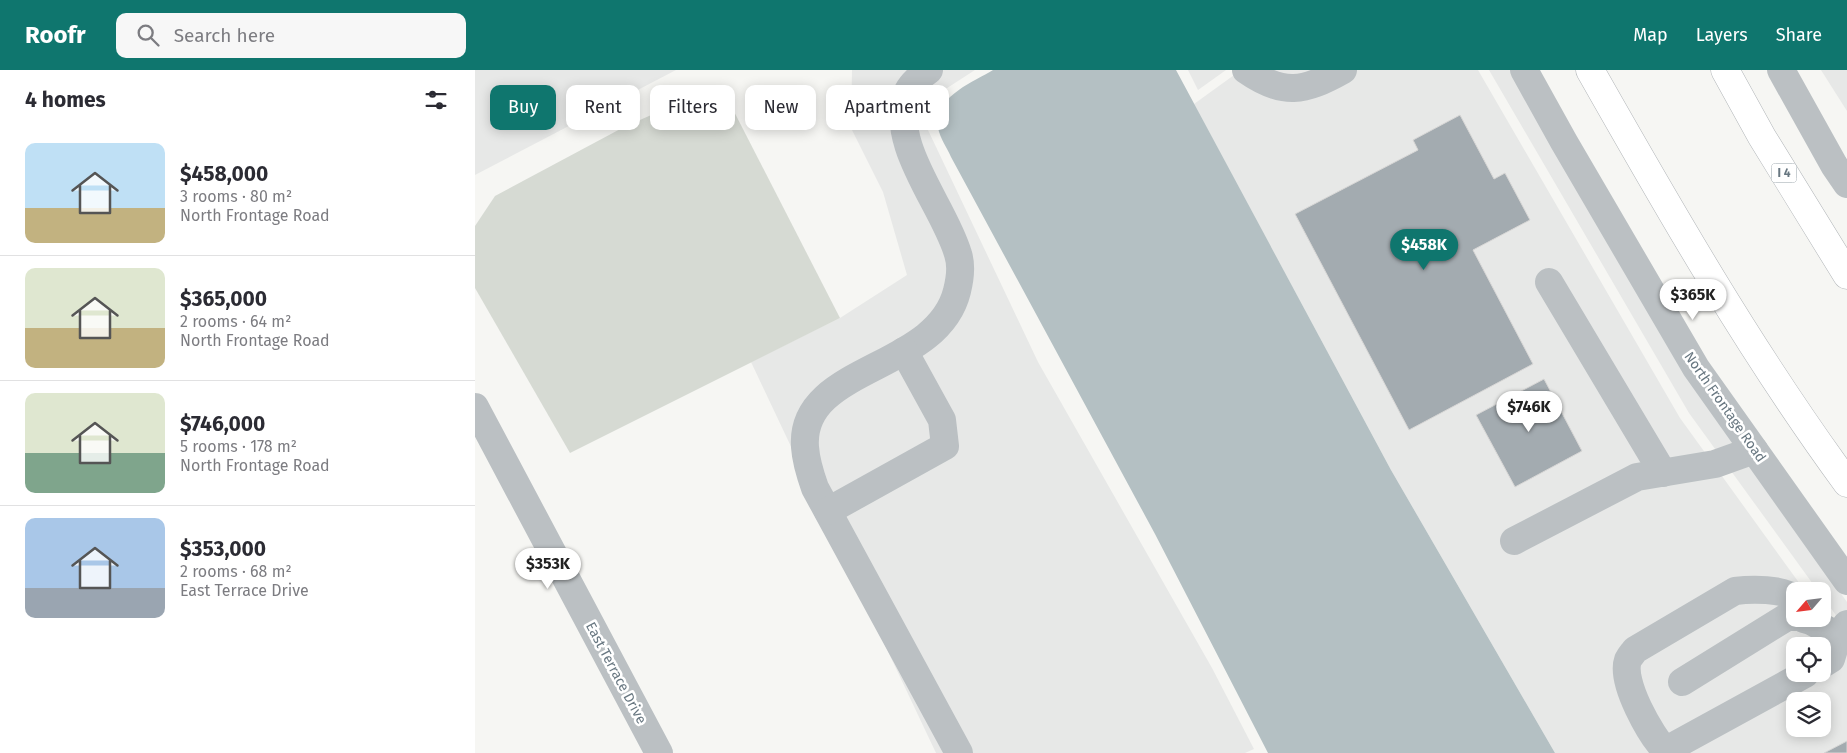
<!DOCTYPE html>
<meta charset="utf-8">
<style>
:root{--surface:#fff;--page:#f7f7f7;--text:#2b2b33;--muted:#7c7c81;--line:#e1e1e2;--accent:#0f766e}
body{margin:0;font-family:"Fira Sans",sans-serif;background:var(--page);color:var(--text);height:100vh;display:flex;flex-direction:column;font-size:19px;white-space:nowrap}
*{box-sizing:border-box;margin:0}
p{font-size:16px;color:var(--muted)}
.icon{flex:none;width:28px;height:28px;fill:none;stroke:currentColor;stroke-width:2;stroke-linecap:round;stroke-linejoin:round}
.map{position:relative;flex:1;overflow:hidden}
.side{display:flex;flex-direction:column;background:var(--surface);width:475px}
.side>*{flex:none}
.hud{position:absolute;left:15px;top:15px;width:475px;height:45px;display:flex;gap:10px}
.needle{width:32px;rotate:242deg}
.buttons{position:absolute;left:1311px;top:512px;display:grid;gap:10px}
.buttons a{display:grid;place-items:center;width:45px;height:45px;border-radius:10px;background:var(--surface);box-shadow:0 2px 12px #0003;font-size:25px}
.price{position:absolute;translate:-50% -42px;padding:0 11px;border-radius:18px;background:#fff;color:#222;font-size:16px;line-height:32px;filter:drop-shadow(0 1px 2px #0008)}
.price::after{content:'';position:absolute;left:50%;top:30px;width:15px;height:11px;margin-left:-8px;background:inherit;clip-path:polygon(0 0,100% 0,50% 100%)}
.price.selected{background:var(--accent);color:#fff}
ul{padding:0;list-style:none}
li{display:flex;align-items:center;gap:15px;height:125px;padding:0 25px}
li+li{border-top:1px solid var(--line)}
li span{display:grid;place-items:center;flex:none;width:140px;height:100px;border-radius:10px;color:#555}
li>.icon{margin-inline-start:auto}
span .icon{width:60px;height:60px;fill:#fffc;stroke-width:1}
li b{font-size:21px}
h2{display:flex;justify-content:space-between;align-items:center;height:60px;padding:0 25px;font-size:21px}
.pill{padding:0 18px;border-radius:10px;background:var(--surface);box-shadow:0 2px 12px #0003;font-size:18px;line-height:45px}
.pill.selected{background:var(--accent);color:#fff}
header{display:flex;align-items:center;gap:30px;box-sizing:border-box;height:70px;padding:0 25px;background:var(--accent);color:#fff}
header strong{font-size:24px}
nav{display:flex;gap:28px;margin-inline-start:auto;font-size:18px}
.search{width:350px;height:45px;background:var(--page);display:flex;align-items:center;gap:12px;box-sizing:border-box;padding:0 18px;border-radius:10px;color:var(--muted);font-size:19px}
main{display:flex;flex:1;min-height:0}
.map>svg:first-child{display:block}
</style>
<header>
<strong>Roofr</strong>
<div class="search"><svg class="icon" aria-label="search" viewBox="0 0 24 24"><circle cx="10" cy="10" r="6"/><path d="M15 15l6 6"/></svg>Search here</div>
<nav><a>Map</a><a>Layers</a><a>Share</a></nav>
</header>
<main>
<section class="side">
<h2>4 homes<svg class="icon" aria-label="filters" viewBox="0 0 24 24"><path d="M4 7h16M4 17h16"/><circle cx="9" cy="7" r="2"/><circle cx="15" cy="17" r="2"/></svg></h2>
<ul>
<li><span style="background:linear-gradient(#bfe0f5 65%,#c2b280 0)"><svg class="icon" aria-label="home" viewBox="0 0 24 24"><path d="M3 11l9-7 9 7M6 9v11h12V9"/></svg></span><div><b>$458,000</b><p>3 rooms · 80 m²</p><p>North Frontage Road</p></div></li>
<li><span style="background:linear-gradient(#dfe7d0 60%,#c2b280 0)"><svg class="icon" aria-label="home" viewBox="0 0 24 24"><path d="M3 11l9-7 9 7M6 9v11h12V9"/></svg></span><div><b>$365,000</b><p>2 rooms · 64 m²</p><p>North Frontage Road</p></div></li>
<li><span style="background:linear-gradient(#dfe7d0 60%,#7fa58c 0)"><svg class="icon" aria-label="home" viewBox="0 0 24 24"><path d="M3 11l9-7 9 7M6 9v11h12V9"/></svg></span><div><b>$746,000</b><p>5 rooms · 178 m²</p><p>North Frontage Road</p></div></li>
<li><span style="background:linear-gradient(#a9c7e8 70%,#9aa5b1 0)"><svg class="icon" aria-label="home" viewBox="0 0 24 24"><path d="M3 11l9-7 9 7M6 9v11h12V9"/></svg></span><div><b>$353,000</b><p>2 rooms · 68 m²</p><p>East Terrace Drive</p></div></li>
</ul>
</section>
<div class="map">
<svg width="1372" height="683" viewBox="0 0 1372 683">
<rect width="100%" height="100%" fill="#f6f6f3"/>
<g fill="#e7e8e7" fill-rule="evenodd">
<path d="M0 0H201L0 105Z"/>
<path d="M377 0H500L466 22 456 38 453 60 563 292 737 598 779 679 770 683H461L276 292 365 248 432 205 408 122 376 58Z"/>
<path d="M713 0H751L723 20Z"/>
<path d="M766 0H1003L1205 348 1330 521 1320 549 1372 579V683H1080L916 400 719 34ZM1320 576H1348V604H1320ZM1320 631H1348V659H1320Z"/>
<path d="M1014 0H1035L1078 78 1211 305 1372 532V561L1348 527V521H1343L1214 343Z"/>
<path d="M1346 0H1372V41Z"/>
</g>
<path fill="#d6dad3" d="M250 24 365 248 95 383 0 218V156L20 126 149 57 199 35Z"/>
<path fill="#b4c0c3" d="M518 0H701L916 400 1080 683H793L680 464 476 87C472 78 465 68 463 58 457 28 498 12 518 0Z"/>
<g fill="#a3abb0" stroke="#d8d7d6">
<path d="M985 45 1019 109 1030 103 1055 150 998 180 1058 294 934 360 820 144 943 80 938 70Z"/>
<path d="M1069 309 1107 381 1040 417 1001 345Z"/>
<path d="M1372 671V683H1349Z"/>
</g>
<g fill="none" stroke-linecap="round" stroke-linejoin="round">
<g stroke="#b1b5b8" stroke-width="29">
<g id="highway">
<path d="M1115 0C1195 141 1276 282 1372 413"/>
<path d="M1250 0 1287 67 1372 205"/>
</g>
</g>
<g stroke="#bbc0c3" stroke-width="28">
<path d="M454 0C447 5 437 13 433 21 412 74 469 135 483 184 487 196 485 209 482 221 462 302 324 295 330 377 331 392 335 404 340 418L484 683"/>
<path d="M771 0C808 26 829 22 868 0"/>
<path d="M1049 0 1089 72 1221 298 1372 511"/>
<path d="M1306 0 1359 95 1372 114"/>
<path d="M1074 212 1188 403"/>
<path d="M0 337 184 683"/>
<path d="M353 441 470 376 467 350 429 281"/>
<path d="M1039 471 1162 407 1240 394 1279 380"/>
<path d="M1329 549 1336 551 1363 566"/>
<path d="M1348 594 1356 589 1363 566 1372 554"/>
<path d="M1207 612 1312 547H1320"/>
<path d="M1191 681C1176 666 1145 612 1153 590 1155 586 1158 583 1160 580L1260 521C1275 519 1309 518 1320 529"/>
<path d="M1190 683 1195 678 1330 604"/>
</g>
<use href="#highway" stroke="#fff" stroke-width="28"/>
</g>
<g text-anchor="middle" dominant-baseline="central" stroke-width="5" stroke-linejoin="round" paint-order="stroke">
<rect fill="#fff" stroke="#95a0a7" stroke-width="1" x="1296.5" y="93.5" width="25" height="19" rx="4"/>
<g font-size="12" font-weight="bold" fill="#687781">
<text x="1309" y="103">I 4</text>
</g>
<g font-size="14" fill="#687781" stroke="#fff">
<text transform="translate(1250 337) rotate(55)">North Frontage Road</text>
<text transform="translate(141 603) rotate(62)">East Terrace Drive</text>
</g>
</g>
</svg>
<div class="buttons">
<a><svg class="needle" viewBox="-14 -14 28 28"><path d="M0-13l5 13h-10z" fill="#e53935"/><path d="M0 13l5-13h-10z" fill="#7c7c81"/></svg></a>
<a><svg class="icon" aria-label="locate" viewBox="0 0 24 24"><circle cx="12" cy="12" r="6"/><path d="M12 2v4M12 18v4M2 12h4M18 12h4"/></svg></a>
<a><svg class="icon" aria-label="layers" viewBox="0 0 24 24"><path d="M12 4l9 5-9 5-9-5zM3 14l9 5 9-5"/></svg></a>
</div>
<b class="price selected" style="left:949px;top:201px">$458K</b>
<b class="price" style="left:1218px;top:251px">$365K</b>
<b class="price" style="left:1054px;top:363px">$746K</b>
<b class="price" style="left:73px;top:520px">$353K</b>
<div class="hud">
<a class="pill selected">Buy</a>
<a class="pill">Rent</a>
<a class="pill">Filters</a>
<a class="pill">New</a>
<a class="pill">Apartment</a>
</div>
</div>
</main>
